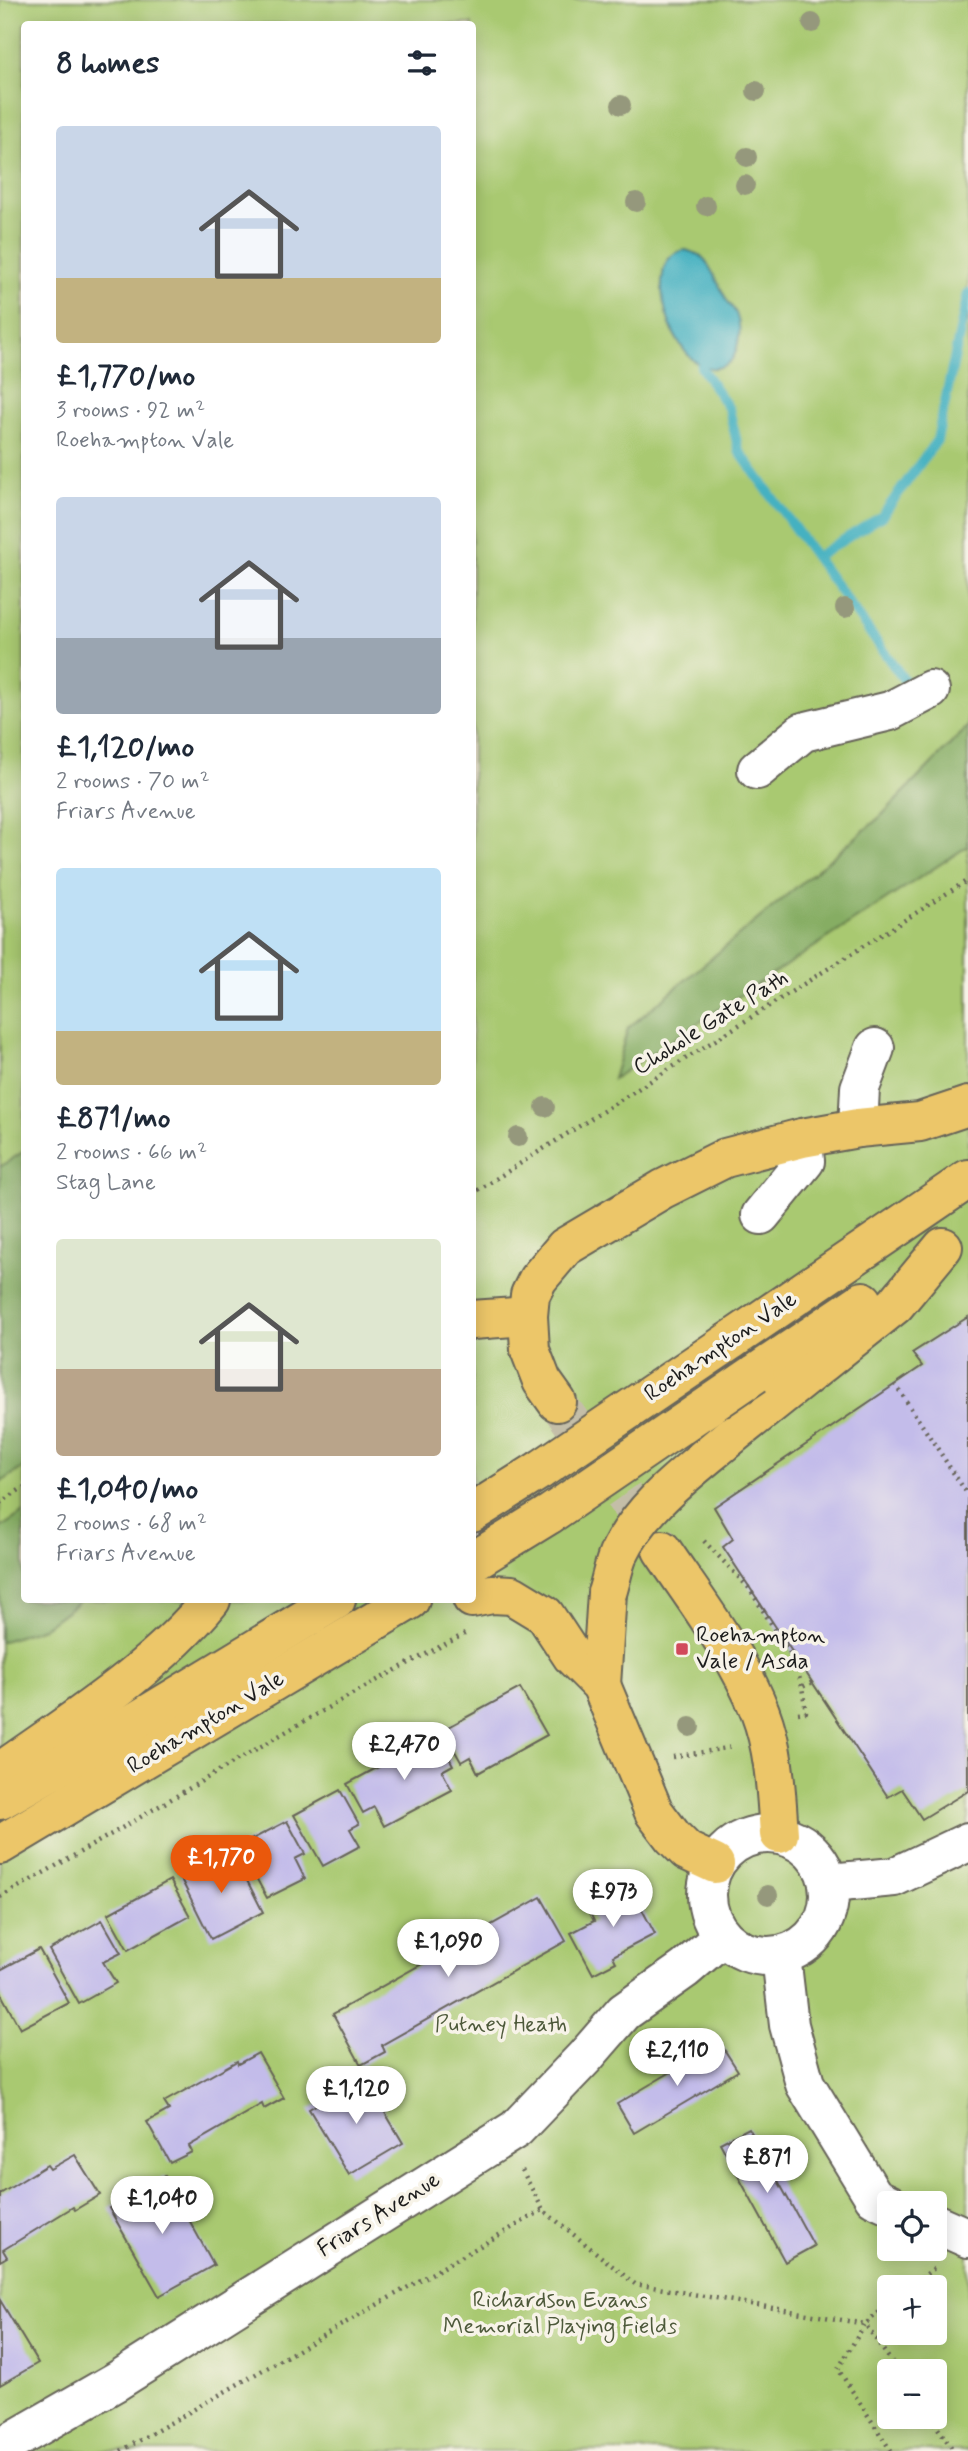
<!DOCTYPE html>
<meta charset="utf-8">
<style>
:root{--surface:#fff;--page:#f2f2f3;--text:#1f2937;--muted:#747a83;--accent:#ea580c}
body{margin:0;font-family:Mynerve,sans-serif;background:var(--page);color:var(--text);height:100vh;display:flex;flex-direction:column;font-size:26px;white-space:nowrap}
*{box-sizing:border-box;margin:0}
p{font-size:23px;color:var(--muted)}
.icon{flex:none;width:38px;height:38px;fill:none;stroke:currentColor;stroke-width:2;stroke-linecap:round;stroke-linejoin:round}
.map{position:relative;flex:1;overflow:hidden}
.sheet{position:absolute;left:21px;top:21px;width:455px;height:1582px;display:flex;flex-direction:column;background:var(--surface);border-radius:7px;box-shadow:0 4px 18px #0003}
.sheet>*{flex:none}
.fabs{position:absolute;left:877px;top:2191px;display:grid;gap:14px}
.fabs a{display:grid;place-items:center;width:70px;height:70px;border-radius:7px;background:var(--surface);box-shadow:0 4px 18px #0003;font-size:35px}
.price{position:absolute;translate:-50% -60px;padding:0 16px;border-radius:24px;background:#fff;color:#222;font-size:23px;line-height:46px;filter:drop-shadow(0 2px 4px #0008)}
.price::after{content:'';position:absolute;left:50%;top:42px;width:21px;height:16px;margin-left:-10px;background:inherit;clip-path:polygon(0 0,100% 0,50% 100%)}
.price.on{background:var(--accent);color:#fff}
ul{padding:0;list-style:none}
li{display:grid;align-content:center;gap:14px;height:371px;padding:0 35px}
li span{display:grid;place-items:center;height:217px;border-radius:7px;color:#555}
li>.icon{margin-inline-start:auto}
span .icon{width:126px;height:126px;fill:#fffc;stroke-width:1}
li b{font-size:30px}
h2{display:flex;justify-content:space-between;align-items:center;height:84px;padding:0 35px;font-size:30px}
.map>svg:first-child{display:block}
</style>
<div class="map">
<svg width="968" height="2451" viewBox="0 0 968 2451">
<rect width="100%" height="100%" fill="#f7f3e8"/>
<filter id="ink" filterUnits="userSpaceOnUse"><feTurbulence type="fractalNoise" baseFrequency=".0143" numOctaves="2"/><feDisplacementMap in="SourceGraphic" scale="14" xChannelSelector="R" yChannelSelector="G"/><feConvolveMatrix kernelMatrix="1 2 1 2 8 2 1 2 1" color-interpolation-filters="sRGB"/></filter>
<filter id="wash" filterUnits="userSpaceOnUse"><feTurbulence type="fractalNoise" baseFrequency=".00686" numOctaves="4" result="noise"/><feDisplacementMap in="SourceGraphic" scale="28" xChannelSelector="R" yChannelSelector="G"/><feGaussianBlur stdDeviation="1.57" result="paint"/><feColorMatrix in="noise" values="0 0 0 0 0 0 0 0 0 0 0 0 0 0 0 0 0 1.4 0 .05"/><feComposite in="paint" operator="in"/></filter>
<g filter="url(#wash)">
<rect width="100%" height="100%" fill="#eee6cb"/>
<path fill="#a9c971" stroke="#627246" stroke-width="2" fill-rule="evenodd" d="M0 0H968V2451H0ZM24 24H472V1600H24ZM889 2203H934V2249H889ZM889 2287H934V2333H889ZM889 2371H934V2417H889Z"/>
<g fill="#86ad63" stroke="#516440" stroke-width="2">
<path d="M968 726V846L613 1079 628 1028 880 817Z"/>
<path d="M24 1151V1467L0 1483V1167Z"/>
<path d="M24 1512V1600H81L43 1628 0 1642V1528Z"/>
</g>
<path fill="#44b1c1" stroke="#30666e" stroke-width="2" d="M686 250 700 255 705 260C714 273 720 288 728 302 731 307 736 311 737 316 740 324 740 334 738 343 735 357 731 366 715 368 673 373 636 254 686 250Z"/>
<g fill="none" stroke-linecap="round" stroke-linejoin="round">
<g stroke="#44b1c1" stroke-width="10">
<path d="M701 367 729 409 739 451 907 684"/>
<path d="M816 557 882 516 937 440 968 293"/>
</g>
</g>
<g id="blocks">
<g fill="#c3bcea">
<path d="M968 1317V1791L922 1819 902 1789 888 1797 723 1547 733 1539 714 1507 922 1366 912 1353Z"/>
<path d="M520 1688 547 1735 478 1773 470 1757 461 1762 443 1730Z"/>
<path d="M437 1735 453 1765 442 1771 452 1790 384 1826 374 1807 363 1813 347 1784Z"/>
<path d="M340 1790 359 1824 350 1829 360 1846 323 1866 294 1815Z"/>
<path d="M287 1821 305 1854 295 1859 305 1879 267 1898 239 1846Z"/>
<path d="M232 1851 263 1912 211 1939 180 1877Z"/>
<path d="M170 1880 190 1916 128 1950 108 1914Z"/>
<path d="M627 1881 655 1934 613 1956 616 1962 593 1974 571 1933 594 1921 590 1913 609 1904 603 1893Z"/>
<path d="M541 1897 566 1941 382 2045 385 2052 361 2065 333 2014Z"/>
<path d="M102 1920 121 1953 103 1962 116 1983 79 2004 49 1950Z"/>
<path d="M39 1949 69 2003 20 2029 0 1992V1970Z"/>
<path d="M720 2043 738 2071 634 2133 617 2104Z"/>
<path d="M258 2053 284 2098 264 2109 262 2104 189 2146 192 2152 170 2163 147 2122 169 2110 164 2102 237 2061 238 2064Z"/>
<path d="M364 2077 403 2143 349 2175 309 2109Z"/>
<path d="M749 2128 814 2246 785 2262 720 2143Z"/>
<path d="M75 2155 100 2195 75 2210 73 2207 3 2250 7 2257 0 2261V2194L47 2165 50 2169Z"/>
<path d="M165 2176 214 2265 159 2296 109 2208Z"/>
<path d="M0 2300 38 2363 0 2385Z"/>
</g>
</g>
</g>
<g filter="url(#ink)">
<use href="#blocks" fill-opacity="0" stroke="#666359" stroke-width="2"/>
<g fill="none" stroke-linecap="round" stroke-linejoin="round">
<path stroke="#c4bea8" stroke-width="38" stroke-dasharray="38 19" stroke-linecap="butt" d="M557 1402 660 1546"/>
<g stroke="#666359" stroke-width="42">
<g id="minor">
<path d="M757 770 803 732 890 711 930 690"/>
<path d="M858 1128 860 1088 875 1048"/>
<path d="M761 1215 805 1161 802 1138"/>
<circle cx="768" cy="1895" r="61"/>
<path d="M830 1883 894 1877 968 1842"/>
<path d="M781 1956 789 2025 805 2084 874 2197 889 2204"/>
<path d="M934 2223 968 2238"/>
<path d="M0 2448 117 2381 516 2129 585 2057 624 2012 685 1969 722 1937"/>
</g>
</g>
<g stroke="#666359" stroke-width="42">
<g id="highway">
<path d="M472 1320 528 1316"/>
<path d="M730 1341 968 1179"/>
<path d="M755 1374 863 1301"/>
<path d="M557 1402 542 1381 530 1350 528 1316 530 1295 538 1279 565 1247 663 1189 725 1158 802 1138 858 1128 920 1122 968 1106"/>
<path d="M731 1436 895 1305 943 1247"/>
<path d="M472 1513 540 1470"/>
<path d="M662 1550C697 1602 737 1653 760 1712 775 1751 776 1793 779 1834"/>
<path d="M472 1562 550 1514"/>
<path d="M472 1598 492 1594 512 1595 545 1615 572 1656 601 1685 654 1812 673 1837 687 1851 715 1864"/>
<path d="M601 1685 607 1593"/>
<path d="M0 1772C73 1720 154 1670 211 1600"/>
<path d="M0 1800 107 1739 336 1600"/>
<path d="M0 1845 410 1600"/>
</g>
</g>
<g stroke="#666359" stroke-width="4.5" stroke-dasharray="2 5" stroke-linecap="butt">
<path d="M472 1194 968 880"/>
<path d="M895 1384 968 1495"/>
<path d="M0 1503 24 1487"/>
<path d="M704 1541 749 1588 795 1662 802 1687"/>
<path d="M798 1713 806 1712 802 1687 813 1682"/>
<path d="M673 1757 733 1747"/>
<path d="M0 1897C156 1812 306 1714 465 1634"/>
<path d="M522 2170 543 2210"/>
<path d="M910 2287 937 2266"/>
<path d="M930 2417 954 2451"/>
<path d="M121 2451 543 2210 635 2284 865 2324 889 2304"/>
<path d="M891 2451 838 2369 865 2324 898 2371"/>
</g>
<use href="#minor" stroke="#fff" stroke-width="38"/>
<use href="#highway" stroke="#ecc669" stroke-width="38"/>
<g stroke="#666359" stroke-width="42" stroke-linecap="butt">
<g id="highway-bridge">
<path d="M540 1470 730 1341"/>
<path d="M550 1514 755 1374"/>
<path d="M607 1593C611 1581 613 1567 618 1555 641 1505 690 1471 731 1436"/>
</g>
</g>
<use href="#highway-bridge" stroke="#ecc669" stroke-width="38"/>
</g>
<g fill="#95987b">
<circle cx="812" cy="23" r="10"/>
<circle cx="756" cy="91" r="10"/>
<circle cx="621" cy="105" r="10"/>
<circle cx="747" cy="157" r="10"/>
<circle cx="745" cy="185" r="10"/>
<circle cx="636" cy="202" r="10"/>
<circle cx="706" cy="206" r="10"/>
<circle cx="845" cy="608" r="10"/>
<circle cx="545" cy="1107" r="10"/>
<circle cx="518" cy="1137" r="10"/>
<circle cx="690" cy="1727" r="10"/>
<circle cx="768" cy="1895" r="10"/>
</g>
</g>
<rect fill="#d1495b" stroke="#f7f3e8" stroke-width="2.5" x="675" y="1642" width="14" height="14" rx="3.5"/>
<g text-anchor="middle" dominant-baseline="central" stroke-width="7" stroke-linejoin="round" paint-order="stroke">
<g font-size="23" fill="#1c1c1c" stroke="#f7f3e8">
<text transform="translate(711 1023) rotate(-32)">Chohole Gate Path</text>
<text transform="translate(721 1347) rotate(-34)">Roehampton Vale</text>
<text transform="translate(206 1723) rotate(-31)">Roehampton Vale</text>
<text transform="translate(379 2215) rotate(-32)">Friars Avenue</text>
</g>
<g font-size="23" fill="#1c1c1c" stroke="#f7f3e8" text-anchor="start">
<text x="696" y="1636">Roehampton<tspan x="696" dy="26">Vale / Asda</tspan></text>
</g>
<g font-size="23" fill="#4d593a" stroke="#f7f3e8">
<text x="501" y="2025">Putney Heath</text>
<text x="560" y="2301">Richardson Evans<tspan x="560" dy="26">Memorial Playing Fields</tspan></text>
</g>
</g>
</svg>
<div class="fabs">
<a><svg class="icon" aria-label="locate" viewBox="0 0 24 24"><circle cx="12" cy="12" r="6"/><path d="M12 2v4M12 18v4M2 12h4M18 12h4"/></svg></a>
<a>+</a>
<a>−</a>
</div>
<b class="price" style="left:404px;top:1782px">£2,470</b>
<b class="price on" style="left:221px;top:1895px">£1,770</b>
<b class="price" style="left:613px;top:1929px">£973</b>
<b class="price" style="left:448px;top:1979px">£1,090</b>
<b class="price" style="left:677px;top:2088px">£2,110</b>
<b class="price" style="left:356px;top:2126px">£1,120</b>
<b class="price" style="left:767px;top:2195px">£871</b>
<b class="price" style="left:162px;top:2236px">£1,040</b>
<section class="sheet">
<h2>8 homes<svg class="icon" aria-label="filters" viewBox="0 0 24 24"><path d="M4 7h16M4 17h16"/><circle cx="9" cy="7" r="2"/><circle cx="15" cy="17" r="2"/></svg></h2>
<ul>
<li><span style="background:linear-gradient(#c9d6e8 70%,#c2b280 0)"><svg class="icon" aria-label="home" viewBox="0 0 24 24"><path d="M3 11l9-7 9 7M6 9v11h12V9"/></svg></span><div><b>£1,770/mo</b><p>3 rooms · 92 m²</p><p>Roehampton Vale</p></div></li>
<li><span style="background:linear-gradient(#c9d6e8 65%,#9aa5b1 0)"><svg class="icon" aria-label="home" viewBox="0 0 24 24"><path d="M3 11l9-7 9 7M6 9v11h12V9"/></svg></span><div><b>£1,120/mo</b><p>2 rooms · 70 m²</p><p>Friars Avenue</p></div></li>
<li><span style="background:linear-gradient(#bfe0f5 75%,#c2b280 0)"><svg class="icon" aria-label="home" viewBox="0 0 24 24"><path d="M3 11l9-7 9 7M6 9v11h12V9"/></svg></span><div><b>£871/mo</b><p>2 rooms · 66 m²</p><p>Stag Lane</p></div></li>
<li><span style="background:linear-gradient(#dfe7d0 60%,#b9a48a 0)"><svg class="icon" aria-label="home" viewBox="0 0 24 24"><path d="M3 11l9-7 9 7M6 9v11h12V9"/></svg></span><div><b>£1,040/mo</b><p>2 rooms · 68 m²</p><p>Friars Avenue</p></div></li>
</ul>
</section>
</div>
